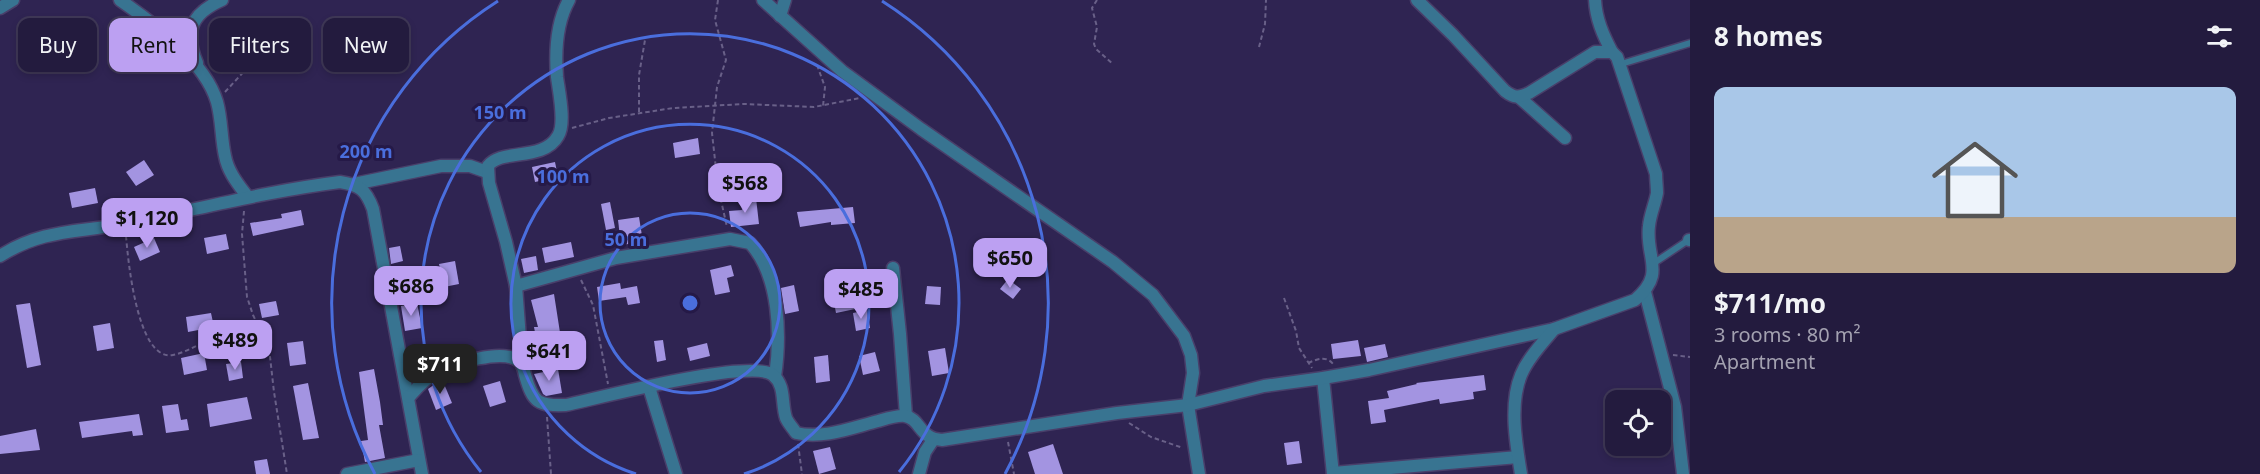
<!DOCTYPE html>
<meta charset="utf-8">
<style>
:root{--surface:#231b3e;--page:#2b2445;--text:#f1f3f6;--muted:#a3a1b0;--line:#403958;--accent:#bca0f2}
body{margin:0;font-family:"Noto Sans",sans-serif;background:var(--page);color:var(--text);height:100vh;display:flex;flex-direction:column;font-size:22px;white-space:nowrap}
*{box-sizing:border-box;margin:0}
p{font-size:20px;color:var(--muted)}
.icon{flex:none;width:33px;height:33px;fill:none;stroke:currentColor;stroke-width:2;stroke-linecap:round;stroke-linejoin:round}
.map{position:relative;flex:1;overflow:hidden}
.panel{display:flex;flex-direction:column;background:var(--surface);width:570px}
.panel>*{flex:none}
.hud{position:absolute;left:18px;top:18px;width:570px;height:54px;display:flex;gap:12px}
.controls{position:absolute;left:1605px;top:390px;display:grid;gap:12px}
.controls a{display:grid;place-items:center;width:66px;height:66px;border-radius:12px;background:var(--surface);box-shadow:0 3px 9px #0003,0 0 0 2px var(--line);font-size:30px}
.price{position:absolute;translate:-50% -51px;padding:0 14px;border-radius:12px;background:var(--accent);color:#111;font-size:20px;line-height:39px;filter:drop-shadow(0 2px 3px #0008)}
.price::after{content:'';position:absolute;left:50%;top:36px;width:18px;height:14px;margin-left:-9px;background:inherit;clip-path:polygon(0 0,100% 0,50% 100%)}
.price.active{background:#222;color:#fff}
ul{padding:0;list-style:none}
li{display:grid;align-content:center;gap:12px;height:318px;padding:0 24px}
li span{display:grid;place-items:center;height:186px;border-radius:12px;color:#555}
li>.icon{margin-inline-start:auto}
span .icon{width:108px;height:108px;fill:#fffc;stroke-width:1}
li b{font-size:26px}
h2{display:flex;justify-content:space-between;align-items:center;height:72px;padding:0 24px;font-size:26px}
.pill{padding:0 21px;border-radius:12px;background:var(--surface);box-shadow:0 3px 9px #0003,0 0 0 2px var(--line);font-size:21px;line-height:54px}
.pill.active{background:var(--accent);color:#111}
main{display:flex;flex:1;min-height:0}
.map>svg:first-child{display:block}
</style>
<main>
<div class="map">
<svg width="1690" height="474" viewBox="0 0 1690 474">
<rect width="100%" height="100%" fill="#2f2452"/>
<g fill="#a394e1">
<path d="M698 138 700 154 675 158 673 143Z"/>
<path d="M144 160 154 175 136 186 126 172Z"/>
<path d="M555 162 558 177 535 182 532 167Z"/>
<path d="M95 188 98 203 72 208 69 193Z"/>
<path d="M756 198 759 224 731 227 729 211 742 210 741 200Z"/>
<path d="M610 202 615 228 606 230 601 204Z"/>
<path d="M853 207 855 223 831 225V222L800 227 797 212Z"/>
<path d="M301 210 304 225 253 236 250 223 282 218 281 214Z"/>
<path d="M639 217 643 242 621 245 618 220Z"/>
<path d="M226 234 229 249 207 254 204 238Z"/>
<path d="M154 238 160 252 140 261 134 247Z"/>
<path d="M571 242 574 257 545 263 542 248Z"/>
<path d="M400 246 403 261 391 264 389 248Z"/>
<path d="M536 256 538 270 524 273 521 259Z"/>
<path d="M455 261 459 284 444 287 439 264Z"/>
<path d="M731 265 734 276 727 278 730 292 715 295 710 270Z"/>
<path d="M1008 279 1021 289 1013 299 1000 289Z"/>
<path d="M620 283 621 289 637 286 640 303 628 305 626 297 599 301 597 287Z"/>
<path d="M794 285 799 311 785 314 781 288Z"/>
<path d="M927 286 941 287 940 305 925 304Z"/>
<path d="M858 292 860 308 836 313 833 297Z"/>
<path d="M554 294 561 339 537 343 534 327H538L531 300Z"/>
<path d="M276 301 279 315 262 318 259 304Z"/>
<path d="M30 303 41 365 27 368 16 305Z"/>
<path d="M417 303 422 328 405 331 401 306Z"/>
<path d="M867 310 870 328 856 331 853 313Z"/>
<path d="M211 313 214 327 188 332 186 317Z"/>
<path d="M110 323 114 348 97 351 93 326Z"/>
<path d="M663 340 666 360 657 362 654 341Z"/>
<path d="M1358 340 1361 356 1333 359 1331 344Z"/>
<path d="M303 341 306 364 290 366 287 343Z"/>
<path d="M707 343 710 356 690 361 687 348Z"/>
<path d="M1385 344 1388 357 1367 362 1364 348Z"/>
<path d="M945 348 949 373 932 376 928 351Z"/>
<path d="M875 352 880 371 863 375 859 356Z"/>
<path d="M204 353 207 370 184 375 181 358Z"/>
<path d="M828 355 830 381 816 383 814 357Z"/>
<path d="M241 362 243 378 229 381 226 364Z"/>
<path d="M374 369 380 402 383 425H379L385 458 365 462 361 441 368 440 359 372Z"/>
<path d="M558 369 562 393 546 396 543 394 534 374Z"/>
<path d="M1484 375 1486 390 1473 392 1474 399 1440 404 1439 399 1384 410 1386 422 1371 424 1368 401 1389 398 1387 391 1417 384 1416 383Z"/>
<path d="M442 379 452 403 436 410 428 389Z"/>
<path d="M500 381 506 402 490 407 483 386Z"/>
<path d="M308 383 319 438 303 440 293 386Z"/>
<path d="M247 397 252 419 210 427 207 404Z"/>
<path d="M178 404 181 420 187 419 189 430 166 433 162 406Z"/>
<path d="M139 414 143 435 133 436 132 431 82 438 79 422Z"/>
<path d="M36 429 40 450 0 454V436Z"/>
<path d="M1299 441 1302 463 1287 465 1284 443Z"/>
<path d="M1053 444 1063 474H1035L1028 452Z"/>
<path d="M830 447 836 469 819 474 813 451Z"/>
<path d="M267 459 270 474H256L254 461Z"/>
</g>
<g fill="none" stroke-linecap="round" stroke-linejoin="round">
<g stroke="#493f6a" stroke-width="9">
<g id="lane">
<path d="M1621 64 1690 43"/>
<path d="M1654 263 1690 239"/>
</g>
</g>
<g stroke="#493f6a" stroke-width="15">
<g id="street">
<path d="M120 0C153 23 205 61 217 102 222 120 221 138 225 156 228 172 238 184 247 196"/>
<path d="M763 0 842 71 921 129 1113 262 1153 295 1184 336 1191 355 1193 373 1188 405 1199 474"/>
<path d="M1595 0C1596 19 1603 35 1612 52"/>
<path d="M0 8 13 0"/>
<path d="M780 16 785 0"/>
<path d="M197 63C184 33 190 14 222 0"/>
<path d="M1520 98 1565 138"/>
<path d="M354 184 441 166H470L487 172"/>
<path d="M1689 240H1690"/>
<path d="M0 256C44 228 80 233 128 223 199 209 268 191 340 182 360 185 366 190 373 209L422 474"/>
<path d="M893 268 900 334 906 416"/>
<path d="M516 286 616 258 730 239 750 243C780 276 781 335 775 377"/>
<path d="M1645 292 1675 407 1683 474"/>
<path d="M400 354 414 364 436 373"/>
<path d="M522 365 516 286 506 242 489 183 488 166C501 148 543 162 558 136 566 124 559 92 557 77 555 51 556 23 569 0"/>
<path d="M1323 378 1333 474"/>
<path d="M649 387 676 474"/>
<path d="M409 397C417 388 425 378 436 373 453 364 504 347 520 362 523 366 524 370 525 375 533 403 538 406 566 405 599 398 751 358 773 375 786 386 781 403 786 418 788 423 793 428 796 433 824 439 851 428 878 421 885 419 897 415 905 416 921 419 919 439 942 440L1117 413 1188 405 1264 386 1323 378 1369 370 1554 329 1635 300C1667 273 1645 258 1649 226 1650 215 1655 204 1657 193 1657 187 1656 180 1656 174L1617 57 1612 52H1595L1529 93C1519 98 1514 98 1505 91L1453 35 1417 0"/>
<path d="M1333 473 1518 457"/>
<path d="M347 474 419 460"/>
<path d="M919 474 925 452 933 440"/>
<path d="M1521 474C1516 444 1509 404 1521 375 1528 358 1542 344 1554 329"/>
</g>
</g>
<g stroke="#696088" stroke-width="2" stroke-dasharray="4.5 3" stroke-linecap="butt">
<path d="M718 0 715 20 726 60 717 87 712 133 718 187 727 227"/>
<path d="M1097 0 1092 8 1097 27 1094 44 1096 49 1113 64"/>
<path d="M1259 47 1265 24 1266 0"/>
<path d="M817 65 825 87 823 106"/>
<path d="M225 92 249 66 257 53"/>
<path d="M639 112V75L645 40"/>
<path d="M572 128 609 118 673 108 744 104 814 107 860 98"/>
<path d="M244 211 242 234 247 297 253 315 269 348 274 392 287 474"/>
<path d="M126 236C128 259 137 362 173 355 188 352 201 342 216 338 231 334 247 333 262 332"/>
<path d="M581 280 593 305 608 384"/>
<path d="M1284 298 1296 331 1299 348 1312 368"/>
<path d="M1673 355 1690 357"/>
<path d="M1308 363C1318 359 1326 355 1334 365"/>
<path d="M547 417 551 474"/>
<path d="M1129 423 1151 437 1183 448"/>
<path d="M1008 442 1014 474"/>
<path d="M798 444 802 474"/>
</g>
<use href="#lane" stroke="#387491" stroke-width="6"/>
<use href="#street" stroke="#387491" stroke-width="12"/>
</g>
<g fill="none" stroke="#4a6edd" stroke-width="3">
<circle cx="690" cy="303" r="90"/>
<path d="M636 474A179 179 0 1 1 744 474"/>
<path d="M481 472A269 269 0 1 1 899 472"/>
<path d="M375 474A358 358 0 0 1 498 1M882 1A358 358 0 0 1 1005 474"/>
</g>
<circle cx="690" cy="303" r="9" fill="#4a6edd" stroke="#251947" stroke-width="3"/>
<g font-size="18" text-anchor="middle" font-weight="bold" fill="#4a6edd" stroke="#251947" stroke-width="6" stroke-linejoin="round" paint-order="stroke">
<text x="500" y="119">150 m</text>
<text x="366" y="158">200 m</text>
<text x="563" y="183">100 m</text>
<text x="626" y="246">50 m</text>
</g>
</svg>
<div class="controls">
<a><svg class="icon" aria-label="locate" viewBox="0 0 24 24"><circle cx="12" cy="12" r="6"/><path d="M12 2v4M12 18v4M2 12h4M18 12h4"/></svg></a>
</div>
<b class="price" style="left:745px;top:214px">$568</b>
<b class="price" style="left:147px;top:249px">$1,120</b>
<b class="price" style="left:1010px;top:289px">$650</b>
<b class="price" style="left:411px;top:317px">$686</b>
<b class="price" style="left:861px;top:320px">$485</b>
<b class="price" style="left:235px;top:371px">$489</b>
<b class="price" style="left:549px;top:382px">$641</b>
<b class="price active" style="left:440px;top:395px">$711</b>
<div class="hud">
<a class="pill">Buy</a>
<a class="pill active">Rent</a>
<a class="pill">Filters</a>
<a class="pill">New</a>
</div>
</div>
<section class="panel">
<h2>8 homes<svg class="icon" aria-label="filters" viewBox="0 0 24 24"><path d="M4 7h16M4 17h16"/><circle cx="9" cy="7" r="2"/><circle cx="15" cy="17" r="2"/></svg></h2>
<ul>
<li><span style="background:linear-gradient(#a9c7e8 70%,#b9a48a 0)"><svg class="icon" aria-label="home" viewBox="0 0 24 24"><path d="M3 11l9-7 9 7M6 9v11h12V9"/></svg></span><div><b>$711/mo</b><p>3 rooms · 80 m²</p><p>Apartment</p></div></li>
</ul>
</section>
</main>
